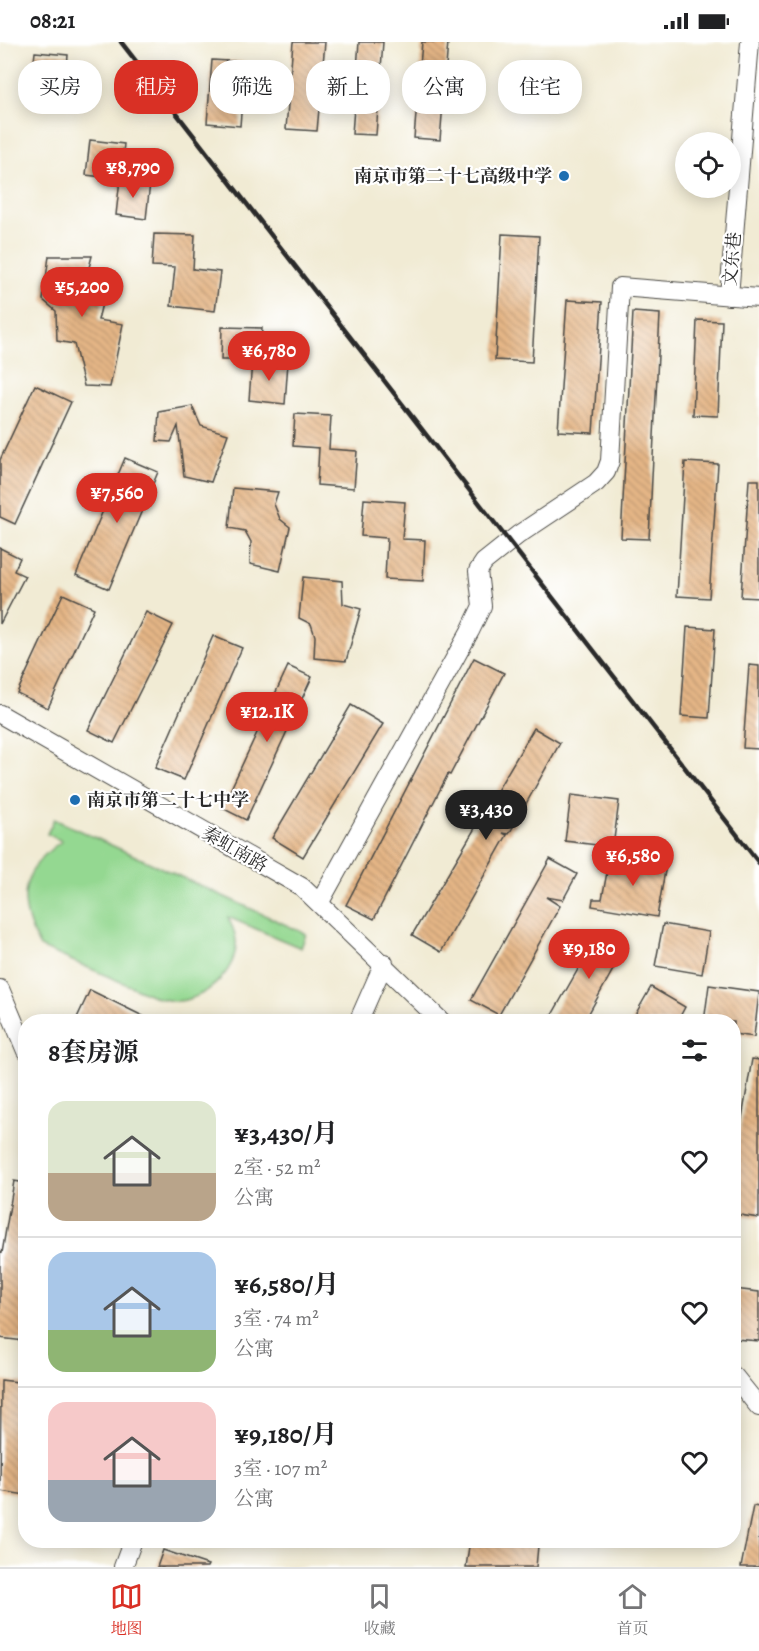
<!DOCTYPE html>
<html lang="zh">
<meta charset="utf-8">
<style>
:root{--surface:#fff;--page:#f6f6f6;--text:#202124;--muted:#757577;--line:#e0e0e0;--accent:#d93025}
body{margin:0;font-family:Alegreya,"Noto Serif SC",serif;background:var(--page);color:var(--text);height:100vh;display:flex;flex-direction:column;font-size:22px;white-space:nowrap}
*{box-sizing:border-box;margin:0}
p{font-size:20px;color:var(--muted)}
.icon{flex:none;width:33px;height:33px;fill:none;stroke:currentColor;stroke-width:2;stroke-linecap:round;stroke-linejoin:round}
.map{position:relative;flex:1;overflow:hidden}
.panel{position:absolute;left:18px;top:972px;width:723px;height:534px;display:flex;flex-direction:column;background:var(--surface);border-radius:24px;box-shadow:0 3px 15px #0003}
.panel>*{flex:none}
.banner{position:absolute;left:18px;top:18px;width:723px;height:54px;display:flex;gap:12px}
.buttons{position:absolute;left:675px;top:90px;display:grid;gap:12px}
.buttons a{display:grid;place-items:center;width:66px;height:66px;border-radius:50%;background:var(--surface);box-shadow:0 3px 15px #0003;font-size:30px}
.price{position:absolute;translate:-50% -51px;padding:0 14px;border-radius:21px;background:var(--accent);color:#fff;font-size:20px;line-height:39px;filter:drop-shadow(0 2px 3px #0008)}
.price::after{content:'';position:absolute;left:50%;top:36px;width:18px;height:14px;margin-left:-9px;background:inherit;clip-path:polygon(0 0,100% 0,50% 100%)}
.price.current{background:#222;color:#fff}
ul{padding:0;list-style:none}
li{display:flex;align-items:center;gap:18px;height:150px;padding:0 30px}
li+li{border-top:2px solid var(--line)}
li span{display:grid;place-items:center;flex:none;width:168px;height:120px;border-radius:18px;color:#555}
li>.icon{margin-inline-start:auto}
span .icon{width:72px;height:72px;fill:#fffc;stroke-width:1}
li b{font-size:26px}
h2{display:flex;justify-content:space-between;align-items:center;height:72px;padding:0 30px;font-size:26px}
.tag{padding:0 21px;border-radius:24px;background:var(--surface);box-shadow:0 3px 15px #0003;font-size:21px;line-height:54px}
.tag.current{background:var(--accent);color:#fff}
.status{display:flex;justify-content:space-between;align-items:center;height:42px;padding:0 30px;background:var(--surface);direction:ltr}
.status svg{height:16px;fill:currentColor}
.tabs{display:flex;justify-content:space-around;align-items:center;height:84px;border-top:2px solid var(--line);background:var(--surface);font-size:16px;color:var(--muted)}
.tabs a{display:grid;justify-items:center;gap:3px}
.tabs .current{color:var(--accent)}
.map>svg:first-child{display:block}
</style>
<div class="status"><b>08:21</b><svg viewBox="0 0 49 12"><path d="M0 12V9h3v3zM5 12V6h3v6zM10 12V3h3v9zM15 12V0h3v12zM26 1h20v11H26zM47 4h2v5h-2z"/></svg></div>
<div class="map">
<svg width="759" height="1525" viewBox="0 0 759 1525">
<defs>
<pattern id="building-back-hatch" width="6" height="6" patternUnits="userSpaceOnUse" patternTransform="scale(1.5)"><rect width="6" height="6" fill="#e5b686"/><path d="M-1 5l2 2M0 0l6 6M5-1l2 2" fill="none" stroke="#ba946e"/></pattern>
</defs>
<rect width="100%" height="100%" fill="#fff"/>
<filter id="ink" filterUnits="userSpaceOnUse"><feTurbulence type="fractalNoise" baseFrequency=".0167" numOctaves="2"/><feDisplacementMap in="SourceGraphic" scale="12" xChannelSelector="R" yChannelSelector="G"/><feConvolveMatrix kernelMatrix="1 2 1 2 8 2 1 2 1" color-interpolation-filters="sRGB"/></filter>
<filter id="wash" filterUnits="userSpaceOnUse"><feTurbulence type="fractalNoise" baseFrequency=".008" numOctaves="4" result="noise"/><feDisplacementMap in="SourceGraphic" scale="24" xChannelSelector="R" yChannelSelector="G"/><feGaussianBlur stdDeviation="1.35" result="paint"/><feColorMatrix in="noise" values="0 0 0 0 0 0 0 0 0 0 0 0 0 0 0 0 0 1.4 0 .05"/><feComposite in="paint" operator="in"/></filter>
<g filter="url(#wash)">
<rect width="100%" height="100%" fill="#f1ebd4"/>
<path fill="#94d891" stroke="#60825e" stroke-width="1.5" d="M54 777 306 892 301 906 228 875C230 881 234 887 235 893 243 924 206 959 176 959 170 959 164 957 158 956L40 905C16 861 19 828 62 799L47 792Z"/>
<g id="blocks">
<g fill="url(#building-back-hatch)">
<path d="M293 0H325L317 89 286 87Z"/>
<path d="M359 0H383L376 93 352 92Z"/>
<path d="M422 0H448L440 98 414 96Z"/>
<path d="M35 10 68 13 65 50 31 47Z"/>
<path d="M212 18 245 20 240 84 207 81Z"/>
<path d="M90 98 124 102 120 137 86 133Z"/>
<path d="M120 137 150 141 146 177 116 173Z"/>
<path d="M154 192 195 193 193 227 220 230 215 269 171 264 175 225 152 224Z"/>
<path d="M502 192 539 194 532 320 495 318Z"/>
<path d="M49 214H92L85 241 106 245 98 278 123 282 110 345 84 344 74 302 57 299 56 269 43 258Z"/>
<path d="M567 258 602 260 593 391 558 389Z"/>
<path d="M633 270 660 272 649 497 621 496Z"/>
<path d="M697 278 722 279 718 374 693 373Z"/>
<path d="M222 285 262 286 260 318H221Z"/>
<path d="M252 319 288 320 285 362 249 358Z"/>
<path d="M35 343 71 360 15 482 0 475V418Z"/>
<path d="M192 364 201 384 228 392 211 440 184 434 178 384 171 400 157 399 159 370Z"/>
<path d="M295 372 331 374 329 407 357 409 354 446 317 443 319 406 293 404Z"/>
<path d="M125 416 158 430 109 547 76 533Z"/>
<path d="M685 420 718 422 709 556 677 554Z"/>
<path d="M749 438H759V556L741 555Z"/>
<path d="M233 446 278 450 274 462 280 477 290 485 280 529 250 522 251 500 245 489 229 486Z"/>
<path d="M364 457 405 460 402 497 425 498 423 539 385 537 387 496 361 494Z"/>
<path d="M0 506 20 516 14 529 25 534 0 582Z"/>
<path d="M303 535 342 539 343 562 361 567 346 619 314 616 315 594 311 582 299 576Z"/>
<path d="M63 552 94 566 48 666 17 651Z"/>
<path d="M146 570 173 583 114 701 88 688Z"/>
<path d="M687 585 715 587 709 676 681 674Z"/>
<path d="M213 594 242 606 184 738 155 726Z"/>
<path d="M474 616 504 631 450 733 448 732 374 877 346 863Z"/>
<path d="M749 623 759 624V707L743 706Z"/>
<path d="M288 624 312 635 246 778 222 766Z"/>
<path d="M351 663 383 682 303 815 272 796Z"/>
<path d="M534 686 560 701 509 792 503 791 507 793 441 910 412 893Z"/>
<path d="M571 753 619 759 613 805 565 799Z"/>
<path d="M610 814 666 823 657 875 592 864 593 857H602Z"/>
<path d="M550 817 577 832 563 858 546 855 560 864 499 973 471 958Z"/>
<path d="M663 882 709 890 702 932 655 924Z"/>
<path d="M601 887 627 903 618 918 598 915 615 924 584 980H548Z"/>
<path d="M709 943 759 950 754 995 734 992V980H704Z"/>
<path d="M651 945 685 965 677 980H631Z"/>
<path d="M90 948 155 980H75Z"/>
<path d="M752 1017 759 1018V1176L734 1172V1123Z"/>
<path d="M14 1139 26 1141 24 1299 0 1296V1210L2 1211Z"/>
<path d="M734 1247 759 1250V1299L735 1297 738 1264 734 1263Z"/>
<path d="M1 1338 26 1341V1453L0 1449Z"/>
<path d="M753 1464 759 1465V1525H741Z"/>
<path d="M470 1498H496L538 1504 536 1525H466Z"/>
<path d="M163 1508 208 1523 207 1525H157Z"/>
</g>
</g>
</g>
<g filter="url(#ink)">
<use href="#blocks" fill-opacity="0" stroke="#494844" stroke-width="1.5"/>
<g fill="none" stroke-linecap="round" stroke-linejoin="round">
<g stroke="#494844" stroke-width="20">
<g id="street">
<path d="M729 254 750 0"/>
<path d="M0 672 302 845 442 980"/>
<path d="M320 860 470 589 482 564 478 529 484 520 518 493 596 441 606 430 610 419 620 245 759 256"/>
<path d="M0 947 26 1009"/>
<path d="M358 980 384 921"/>
<path d="M734 1334 759 1365"/>
<path d="M123 1525 133 1498"/>
</g>
</g>
<use href="#street" stroke="#fff" stroke-width="18"/>
<path stroke="#2b2b2b" stroke-width="4.5" d="M121 0 759 821"/>
</g>
</g>
<g fill="#1f6fb2" stroke="#fff" stroke-width="2">
<circle cx="564" cy="134" r="6"/>
<circle cx="75" cy="758" r="6"/>
</g>
<g text-anchor="middle" dominant-baseline="central" stroke-width="4.5" stroke-linejoin="round" paint-order="stroke">
<g font-size="18" font-weight="bold" fill="#2b2b2b" stroke="#fff" text-anchor="end">
<text x="552" y="134">南京市第二十七高级中学</text>
<text x="87" y="758" text-anchor="start">南京市第二十七中学</text>
</g>
<g font-size="18" fill="#2b2b2b" stroke="#fff">
<text transform="translate(732 217) rotate(-85)">文东巷</text>
<text transform="translate(235 807) rotate(30)">秦虹南路</text>
</g>
</g>
</svg>
<div class="buttons">
<a><svg class="icon" aria-label="locate" viewBox="0 0 24 24"><circle cx="12" cy="12" r="6"/><path d="M12 2v4M12 18v4M2 12h4M18 12h4"/></svg></a>
</div>
<b class="price" style="left:133px;top:157px">¥8,790</b>
<b class="price" style="left:82px;top:276px">¥5,200</b>
<b class="price" style="left:269px;top:340px">¥6,780</b>
<b class="price" style="left:117px;top:482px">¥7,560</b>
<b class="price" style="left:267px;top:701px">¥12.1K</b>
<b class="price current" style="left:486px;top:799px">¥3,430</b>
<b class="price" style="left:633px;top:845px">¥6,580</b>
<b class="price" style="left:589px;top:938px">¥9,180</b>
<div class="banner">
<a class="tag">买房</a>
<a class="tag current">租房</a>
<a class="tag">筛选</a>
<a class="tag">新上</a>
<a class="tag">公寓</a>
<a class="tag">住宅</a>
</div>
<section class="panel">
<h2>8套房源<svg class="icon" aria-label="filters" viewBox="0 0 24 24"><path d="M4 7h16M4 17h16"/><circle cx="9" cy="7" r="2"/><circle cx="15" cy="17" r="2"/></svg></h2>
<ul>
<li><span style="background:linear-gradient(#dfe7d0 60%,#b9a48a 0)"><svg class="icon" aria-label="home" viewBox="0 0 24 24"><path d="M3 11l9-7 9 7M6 9v11h12V9"/></svg></span><div><b>¥3,430/月</b><p>2室 · 52 m²</p><p>公寓</p></div><svg class="icon" aria-label="heart" viewBox="0 0 24 24"><path d="M12 20l-8-8c-3-5 5-10 8-4 3-6 11-1 8 4z"/></svg></li>
<li><span style="background:linear-gradient(#a9c7e8 65%,#8fb573 0)"><svg class="icon" aria-label="home" viewBox="0 0 24 24"><path d="M3 11l9-7 9 7M6 9v11h12V9"/></svg></span><div><b>¥6,580/月</b><p>3室 · 74 m²</p><p>公寓</p></div><svg class="icon" aria-label="heart" viewBox="0 0 24 24"><path d="M12 20l-8-8c-3-5 5-10 8-4 3-6 11-1 8 4z"/></svg></li>
<li><span style="background:linear-gradient(#f6c9c9 65%,#9aa5b1 0)"><svg class="icon" aria-label="home" viewBox="0 0 24 24"><path d="M3 11l9-7 9 7M6 9v11h12V9"/></svg></span><div><b>¥9,180/月</b><p>3室 · 107 m²</p><p>公寓</p></div><svg class="icon" aria-label="heart" viewBox="0 0 24 24"><path d="M12 20l-8-8c-3-5 5-10 8-4 3-6 11-1 8 4z"/></svg></li>
</ul>
</section>
</div>
<nav class="tabs">
<a class="current"><svg class="icon" aria-label="map" viewBox="0 0 24 24"><path d="M3 6l6-2 6 2 6-2v14l-6 2-6-2-6 2zM9 4v14M15 6v14"/></svg>地图</a>
<a><svg class="icon" aria-label="saved" viewBox="0 0 24 24"><path d="M7 4h10v16l-5-4-5 4z"/></svg>收藏</a>
<a><svg class="icon" aria-label="home" viewBox="0 0 24 24"><path d="M3 11l9-7 9 7M6 9v11h12V9"/></svg>首页</a>
</nav>
